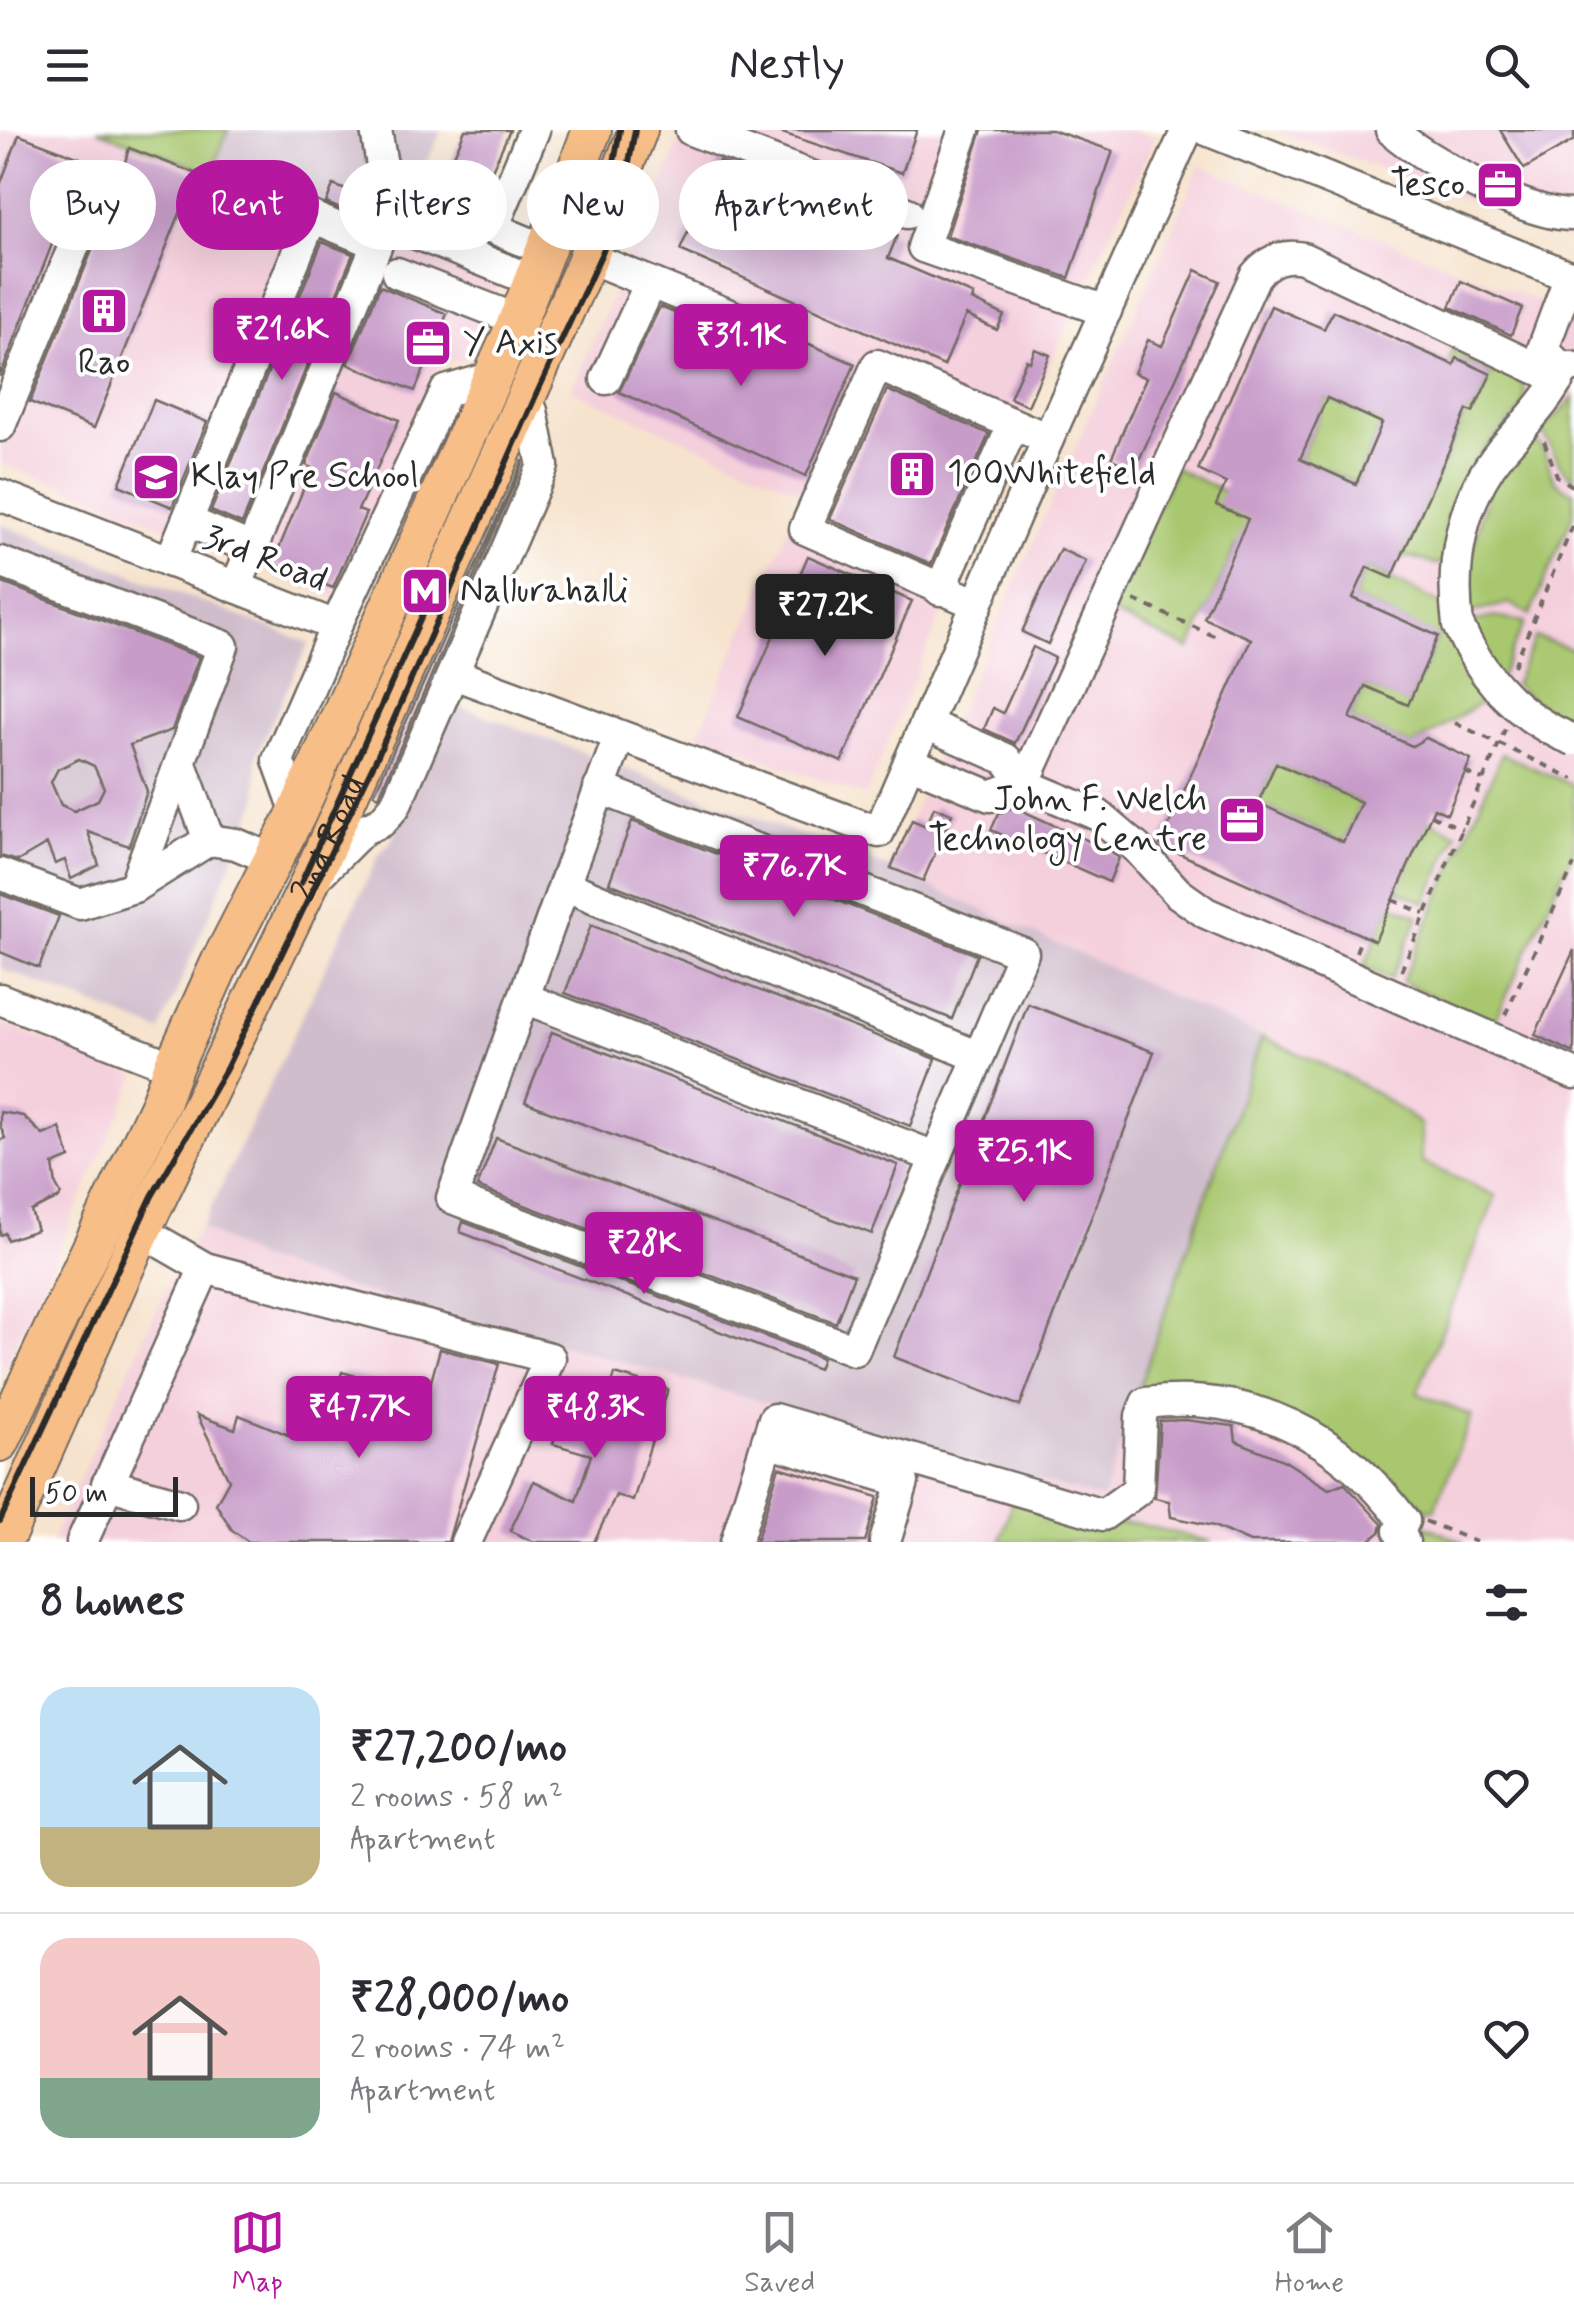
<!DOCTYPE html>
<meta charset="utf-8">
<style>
:root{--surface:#fff;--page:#f7f7f7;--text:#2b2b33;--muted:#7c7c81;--line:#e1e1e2;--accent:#b5179e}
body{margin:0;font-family:Mynerve,sans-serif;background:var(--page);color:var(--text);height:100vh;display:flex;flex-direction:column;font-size:38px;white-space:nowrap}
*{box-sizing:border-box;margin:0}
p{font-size:32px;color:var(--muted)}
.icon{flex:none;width:55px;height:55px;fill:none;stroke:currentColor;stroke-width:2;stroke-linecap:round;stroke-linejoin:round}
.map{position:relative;height:1412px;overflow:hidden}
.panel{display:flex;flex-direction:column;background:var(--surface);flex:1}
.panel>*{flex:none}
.banner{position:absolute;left:30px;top:30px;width:1000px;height:90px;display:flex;gap:20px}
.scale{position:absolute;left:30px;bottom:25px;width:148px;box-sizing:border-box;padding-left:10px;border:5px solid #2b2b2b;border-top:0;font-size:28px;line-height:35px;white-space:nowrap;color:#2b2b2b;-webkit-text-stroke:8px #fff;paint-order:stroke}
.price{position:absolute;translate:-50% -85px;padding:0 22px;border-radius:10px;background:var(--accent);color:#fff;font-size:32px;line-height:65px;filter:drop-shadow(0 2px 5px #0008)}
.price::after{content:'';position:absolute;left:50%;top:60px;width:30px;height:22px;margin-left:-15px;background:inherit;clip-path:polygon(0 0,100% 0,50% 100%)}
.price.selected{background:#222;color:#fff}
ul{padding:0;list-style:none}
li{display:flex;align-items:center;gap:30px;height:250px;padding:0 40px}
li+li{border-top:2px solid var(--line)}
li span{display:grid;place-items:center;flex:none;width:280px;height:200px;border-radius:30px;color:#555}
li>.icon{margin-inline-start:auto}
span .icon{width:120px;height:120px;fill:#fffc;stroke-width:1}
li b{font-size:42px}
h2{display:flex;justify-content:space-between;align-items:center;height:120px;padding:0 40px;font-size:42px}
.chip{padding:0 35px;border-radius:45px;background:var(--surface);box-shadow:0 10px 40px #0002;font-size:35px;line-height:90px}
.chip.selected{background:var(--accent);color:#fff}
header{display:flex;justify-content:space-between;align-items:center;height:130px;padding:0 40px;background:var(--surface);font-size:45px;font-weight:600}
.tabs{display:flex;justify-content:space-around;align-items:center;height:140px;border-top:2px solid var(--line);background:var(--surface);font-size:28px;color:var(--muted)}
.tabs a{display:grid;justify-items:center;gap:5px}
.tabs .selected{color:var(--accent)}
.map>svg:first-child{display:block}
</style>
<header><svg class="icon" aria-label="menu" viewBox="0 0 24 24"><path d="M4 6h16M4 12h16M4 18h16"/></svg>Nestly<svg class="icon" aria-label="search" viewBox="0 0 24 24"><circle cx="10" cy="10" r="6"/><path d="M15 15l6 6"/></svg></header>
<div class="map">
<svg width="1574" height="1412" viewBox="0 0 1574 1412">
<rect width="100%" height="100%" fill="#fff"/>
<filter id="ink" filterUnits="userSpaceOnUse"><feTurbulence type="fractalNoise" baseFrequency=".01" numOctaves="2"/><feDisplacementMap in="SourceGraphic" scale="20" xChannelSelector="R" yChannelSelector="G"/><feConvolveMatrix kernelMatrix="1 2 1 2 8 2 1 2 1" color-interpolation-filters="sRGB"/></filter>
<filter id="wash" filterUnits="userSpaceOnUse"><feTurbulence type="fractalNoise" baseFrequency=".0048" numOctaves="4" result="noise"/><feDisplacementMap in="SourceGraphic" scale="40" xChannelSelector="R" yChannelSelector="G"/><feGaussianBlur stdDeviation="2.25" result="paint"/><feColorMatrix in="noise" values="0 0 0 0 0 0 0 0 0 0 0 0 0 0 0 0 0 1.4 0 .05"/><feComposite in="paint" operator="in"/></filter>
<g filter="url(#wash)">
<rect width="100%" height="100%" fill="#f6e3cd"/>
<g fill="#f4cfdc">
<path d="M0 0H97L501 151 464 228 438 237 335 468 93 367 0 333Z"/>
<path d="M685 0H1129L1155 8 1025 285 865 666 698 605 804 362 571 260Z"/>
<path d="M1276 0H1574V111Z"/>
<path d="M1200 36 1574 186V1412H51L182 1124 202 1097 249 1125 1102 1369 1261 907 889 738Z"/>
<path d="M0 892 137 945 0 1248Z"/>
</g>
<g fill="#d0bdcc">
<path d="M228 0H442L401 85 501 151 211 43Z"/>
<path d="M0 394 309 513 256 625 258 669 160 901 0 838Z"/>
<path d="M454 574 889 738 1262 907 1102 1369 573 1218 312 1148 249 1125 202 1097 379 725 392 710Z"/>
</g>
<g fill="#a8c76e" stroke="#6a794c" stroke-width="2.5">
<path d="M97 0H228L211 43Z"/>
<path d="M1459 215 1519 244 1525 260 1523 279C1491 311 1457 342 1447 388 1441 410 1456 408 1444 433 1428 438 1418 424 1401 427L1467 280 1474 282 1491 244 1458 228 1454 235 1450 233V224Z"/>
<path d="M1574 267V349C1555 337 1554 315 1539 299L1558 285Z"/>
<path d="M1327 268 1382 293 1356 353 1300 329Z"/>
<path d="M1529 308C1533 311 1539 313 1542 318 1554 337 1543 351 1574 362V382L1530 485 1509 473 1471 483 1467 443 1487 363Z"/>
<path d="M1175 338 1223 361 1291 408 1237 413 1190 519 1109 482Z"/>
<path d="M1367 437 1445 476 1463 495 1493 487 1525 492 1501 545 1485 570 1412 616 1350 589 1365 556 1408 574 1438 507 1353 468Z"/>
<path d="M1535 507 1574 520V599L1560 592 1514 555Z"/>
<path d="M1502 624 1574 656V719L1493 895 1402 852Z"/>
<path d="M1276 633 1361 672 1343 712 1258 673Z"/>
<path d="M1428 690 1457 703 1426 773 1397 760Z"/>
<path d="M1391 774 1419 786 1391 849 1364 837Z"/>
<path d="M1262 907C1319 932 1371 955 1421 995V1032L1496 1066 1417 1263 1472 1286 1434 1380 1417 1377 1394 1356 1192 1257 1138 1260Z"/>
<path d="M1012 1371 1094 1394 1135 1393 1212 1412H1000Z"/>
<path d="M1417 1392 1463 1412H1402Z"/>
</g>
<g id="blocks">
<g fill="#c89cc9" fill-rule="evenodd">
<path d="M465 0H510L484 58 472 71 460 74 454 81 456 99 415 83 409 70 421 50 444 49Z"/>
<path d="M783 0H917L902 43 782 3Z"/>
<path d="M982 0H1052L1113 21 1069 148 947 106Z"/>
<path d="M1500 0H1574V10L1524 39Z"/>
<path d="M19 5 85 30 0 247V55Z"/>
<path d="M129 18 200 45 189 75 184 73 94 298 30 272 118 57Z"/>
<path d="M719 31 787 60 777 83 814 99 825 75 897 106 888 128 974 165 972 170 1004 185 997 200 966 185 944 236 680 120Z"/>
<path d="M333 55 369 69 373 92 326 73Z"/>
<path d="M227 57 275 78 279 68 296 74 288 96 220 73Z"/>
<path d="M322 112 353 124 242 394 211 381Z"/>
<path d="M1196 140 1220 151 1135 339 1111 329 1146 248 1134 243 1148 210 1162 216Z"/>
<path d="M1461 151 1522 178 1511 205 1450 177Z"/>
<path d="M380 156 447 184 415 261 348 234Z"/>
<path d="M1271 176 1324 199 1333 181 1454 235 1457 228 1491 244 1473 282 1467 280 1392 448 1367 437 1353 468 1438 506 1408 575 1365 556 1350 588 1412 616 1426 608 1471 629 1447 684 1434 678 1375 811 1160 715 1251 509 1204 488 1248 389 1216 375 1226 353 1198 340ZM1327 268 1382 293 1356 354 1300 329ZM1276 633 1361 672 1343 712 1258 673Z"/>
<path d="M660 177 721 202 715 217 748 231 755 216 776 221 784 203 855 234 806 346 619 262Z"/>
<path d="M1035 219 1050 225 1028 276 1010 268 1026 230 1030 232Z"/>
<path d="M887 260 989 304 931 434 830 389Z"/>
<path d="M336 262 399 290 358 380 366 383 333 458 273 433 312 338 306 335Z"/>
<path d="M154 270 207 292 172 377 119 355Z"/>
<path d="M523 330V334L379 666 374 664Z"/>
<path d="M1060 419 1086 431 1048 514 1022 502Z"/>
<path d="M808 426 912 471 842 632 738 587Z"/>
<path d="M0 452 199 527 172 600 130 615 147 661 129 716 88 702 99 735 71 749 65 730 55 734 47 714 18 731 0 726ZM79 629 94 636 104 658 98 670 74 681 61 675 51 652 58 639Z"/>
<path d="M1033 517 1055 528 1015 613 984 599 993 578 1003 583Z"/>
<path d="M934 677 952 684 923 751 891 738 912 690 926 696Z"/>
<path d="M1014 677 1111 721 1119 728 1109 752 991 700 999 683Z"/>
<path d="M632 691 977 825 952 889 609 753Z"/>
<path d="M0 764 59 786 39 838 0 822Z"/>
<path d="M591 795 936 929 910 996 565 863Z"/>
<path d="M1574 820V923L1535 905Z"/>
<path d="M1028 874 1154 922 1020 1276 894 1227Z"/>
<path d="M552 902 898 1035 872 1104 525 972Z"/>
<path d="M0 982 23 986 43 1005 60 998 70 1028 53 1035 56 1055 61 1064 59 1068 31 1081 37 1100 7 1110 5 1103 0 1105V1010L5 1008 0 995Z"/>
<path d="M496 1008 854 1145 836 1193 477 1057Z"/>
<path d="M463 1092 822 1228 818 1239 460 1102Z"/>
<path d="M440 1219 499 1234 448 1412H249L232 1400 216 1374 229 1350 197 1285 235 1299 239 1285 291 1306 305 1269 330 1280 342 1242 427 1266Z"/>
<path d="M615 1244 668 1259 633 1371 616 1365 594 1412H534L510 1401 534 1351 576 1371 591 1325 553 1314 562 1280 558 1279 563 1262 606 1274Z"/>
<path d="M1185 1290 1234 1296 1236 1311 1285 1331 1329 1359 1344 1353 1382 1394 1380 1402 1368 1412H1250L1214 1396 1171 1387 1169 1371 1155 1368 1160 1291Z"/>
<path d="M779 1337 878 1367 865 1412H756Z"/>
</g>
</g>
</g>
<g filter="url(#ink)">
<use href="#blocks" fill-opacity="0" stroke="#726b64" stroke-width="2.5"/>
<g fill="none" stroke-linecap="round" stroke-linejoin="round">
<g stroke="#726b64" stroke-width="35">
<g id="minor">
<path d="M376 0 392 94 534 151"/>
<path d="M691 0 907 83"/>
<path d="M964 0 923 117 1106 181"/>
<path d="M1207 0 1574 148"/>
<path d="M1391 0C1426 31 1526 86 1574 85"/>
<path d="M471 89 546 120"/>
<path d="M493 98 534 0"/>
<path d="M588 127 761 198"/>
<path d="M397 143 518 190"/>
<path d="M1570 146 1543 219 1563 240 1571 237"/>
<path d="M606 249 650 153"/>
<path d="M0 296 101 50"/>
<path d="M0 365 336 496"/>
<path d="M187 391 251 418"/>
<path d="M0 432 223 516 134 757"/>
<path d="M170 432 312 87 377 114 236 457"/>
<path d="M940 460 1013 295"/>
<path d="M977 474 805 399 877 235 1048 309"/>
<path d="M1458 495C1450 433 1461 369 1502 320 1525 293 1548 272 1563 240"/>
<path d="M454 544 879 702 1048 309 1187 0"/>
<path d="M926 594 1006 629 1024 654 1098 685 1137 718 1178 763 1206 783 1574 944"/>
<path d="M619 607 564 755 977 926"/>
<path d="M909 632 990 666 1024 654 1255 146C1268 130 1283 124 1303 128L1559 249"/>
<path d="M181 634 209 710"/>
<path d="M297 683 278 630 336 496 446 261 490 248"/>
<path d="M0 744 80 774 134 757 209 710 236 714 274 730"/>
<path d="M318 745 364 699 381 692 395 676 543 336 532 281"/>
<path d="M564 755 452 1068 854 1220 1023 823 599 658"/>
<path d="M524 868 935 1027"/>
<path d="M0 869 173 937"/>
<path d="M141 1101 205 1138 550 1228 466 1412"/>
<path d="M767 1311 903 1352 885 1412"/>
<path d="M107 1354 180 1374"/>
<path d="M82 1412 205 1138"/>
<path d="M736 1412 774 1289 1103 1385 1138 1360 1141 1286 1146 1273C1252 1260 1342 1307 1404 1391L1399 1401 1404 1412"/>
</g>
</g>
<g stroke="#726b64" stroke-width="42">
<g id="major">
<path d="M0 1312 160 973 173 937 220 833 297 683 518 190 592 0"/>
<path id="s1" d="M3 1412 141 1101 308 756 582 142 638 0"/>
</g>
</g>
<g stroke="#726b64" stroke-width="4" stroke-dasharray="8 8" stroke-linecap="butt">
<path d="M1544 311 1557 346 1574 357"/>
<path d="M1134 470 1221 509"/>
<path d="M1514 536 1574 393"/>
<path d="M1455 593 1574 649"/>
<path d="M1465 642 1483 650"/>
<path d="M1431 685 1462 699"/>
<path d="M1393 770 1425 784"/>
<path d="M1356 822 1362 806"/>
<path d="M1401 841 1506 597"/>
<path d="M1505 885 1574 735"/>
<path d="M1425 1391 1476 1412"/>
</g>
<use href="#minor" stroke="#fff" stroke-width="30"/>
<use href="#major" stroke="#f7be88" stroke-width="38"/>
<g stroke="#2b2b2b" stroke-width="6">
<path d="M609 59 620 0"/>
<path d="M301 753 441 444"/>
<path d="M0 1391 152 1066 226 939 378 625 537 263 607 112 622 70 635 0"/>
</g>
<g stroke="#726b64" stroke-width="35" stroke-linecap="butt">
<path id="minor-bridge" d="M1458 495C1482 548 1519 589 1574 610"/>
</g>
<use href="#minor-bridge" stroke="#fff" stroke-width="30"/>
</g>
</g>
<defs>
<g id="office-square" transform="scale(2.5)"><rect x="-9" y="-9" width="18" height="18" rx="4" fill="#b5179e" stroke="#fff"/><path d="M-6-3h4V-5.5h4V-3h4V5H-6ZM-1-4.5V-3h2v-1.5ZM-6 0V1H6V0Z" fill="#fff"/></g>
<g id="building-square" transform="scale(2.5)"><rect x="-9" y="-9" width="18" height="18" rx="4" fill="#b5179e" stroke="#fff"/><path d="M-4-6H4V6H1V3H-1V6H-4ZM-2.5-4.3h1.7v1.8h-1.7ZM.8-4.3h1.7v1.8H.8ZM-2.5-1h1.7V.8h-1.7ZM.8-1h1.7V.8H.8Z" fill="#fff"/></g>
<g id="school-square" transform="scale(2.5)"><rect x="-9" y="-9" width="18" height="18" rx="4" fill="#b5179e" stroke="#fff"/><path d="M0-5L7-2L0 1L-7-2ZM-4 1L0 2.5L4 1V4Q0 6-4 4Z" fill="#fff"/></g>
<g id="metro-square" transform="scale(2.5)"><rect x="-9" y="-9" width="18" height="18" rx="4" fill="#b5179e" stroke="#fff"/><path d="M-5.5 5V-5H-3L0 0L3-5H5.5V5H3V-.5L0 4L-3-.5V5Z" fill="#fff"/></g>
</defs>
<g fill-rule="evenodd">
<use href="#office-square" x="1500" y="55"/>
<use href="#building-square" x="104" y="181"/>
<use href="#office-square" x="428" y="213"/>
<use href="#building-square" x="912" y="344"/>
<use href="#school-square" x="156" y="347"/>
<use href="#metro-square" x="425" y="461"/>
<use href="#office-square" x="1242" y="690"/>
</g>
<g text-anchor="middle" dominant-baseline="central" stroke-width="8" stroke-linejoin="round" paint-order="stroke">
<g font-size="35" fill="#2b2b2b" stroke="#fff" text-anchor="start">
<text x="1465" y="55" text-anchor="end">Tesco</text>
<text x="463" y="213">Y Axis</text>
<text x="104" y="233" text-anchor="middle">Rao</text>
<text x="947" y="344">100Whitefield</text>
<text x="191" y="347">Klay Pre School</text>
<text x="460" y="461">Nallurahalli</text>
<text x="1207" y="670" text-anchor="end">John F. Welch<tspan x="1207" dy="40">Technology Centre</tspan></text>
</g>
<g font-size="35" fill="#2b2b2b" stroke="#fff">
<text transform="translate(265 429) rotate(21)">3rd Road</text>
<text stroke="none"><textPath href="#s1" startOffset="775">2nd Road</textPath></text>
</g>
</g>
</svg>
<div class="scale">50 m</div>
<b class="price" style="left:282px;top:253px">₹21.6K</b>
<b class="price" style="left:741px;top:259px">₹31.1K</b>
<b class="price selected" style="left:825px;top:529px">₹27.2K</b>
<b class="price" style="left:794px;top:790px">₹76.7K</b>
<b class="price" style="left:1024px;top:1075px">₹25.1K</b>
<b class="price" style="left:644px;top:1167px">₹28K</b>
<b class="price" style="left:359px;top:1331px">₹47.7K</b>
<b class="price" style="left:595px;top:1331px">₹48.3K</b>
<div class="banner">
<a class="chip">Buy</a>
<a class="chip selected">Rent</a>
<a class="chip">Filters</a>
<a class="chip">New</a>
<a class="chip">Apartment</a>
</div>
</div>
<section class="panel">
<h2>8 homes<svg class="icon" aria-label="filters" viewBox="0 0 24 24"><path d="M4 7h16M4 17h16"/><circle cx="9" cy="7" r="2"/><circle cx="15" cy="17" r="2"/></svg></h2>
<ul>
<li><span style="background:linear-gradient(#bfe0f5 70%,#c2b280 0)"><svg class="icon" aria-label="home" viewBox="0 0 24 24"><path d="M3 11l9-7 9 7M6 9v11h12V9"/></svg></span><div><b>₹27,200/mo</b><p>2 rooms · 58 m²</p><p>Apartment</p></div><svg class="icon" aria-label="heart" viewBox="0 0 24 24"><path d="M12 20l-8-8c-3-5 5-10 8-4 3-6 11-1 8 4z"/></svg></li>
<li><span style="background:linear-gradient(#f6c9c9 70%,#7fa58c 0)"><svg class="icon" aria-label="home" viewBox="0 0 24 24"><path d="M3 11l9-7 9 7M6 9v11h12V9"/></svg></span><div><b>₹28,000/mo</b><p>2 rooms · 74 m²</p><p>Apartment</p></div><svg class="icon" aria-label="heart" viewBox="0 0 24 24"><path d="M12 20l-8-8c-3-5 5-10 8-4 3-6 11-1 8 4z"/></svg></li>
</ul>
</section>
<nav class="tabs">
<a class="selected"><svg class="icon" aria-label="map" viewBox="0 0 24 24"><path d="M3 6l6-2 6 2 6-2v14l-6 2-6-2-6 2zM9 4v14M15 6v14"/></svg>Map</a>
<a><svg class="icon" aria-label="saved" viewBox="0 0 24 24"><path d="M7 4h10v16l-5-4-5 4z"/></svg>Saved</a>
<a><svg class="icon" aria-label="home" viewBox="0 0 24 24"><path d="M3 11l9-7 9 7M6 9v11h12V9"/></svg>Home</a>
</nav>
